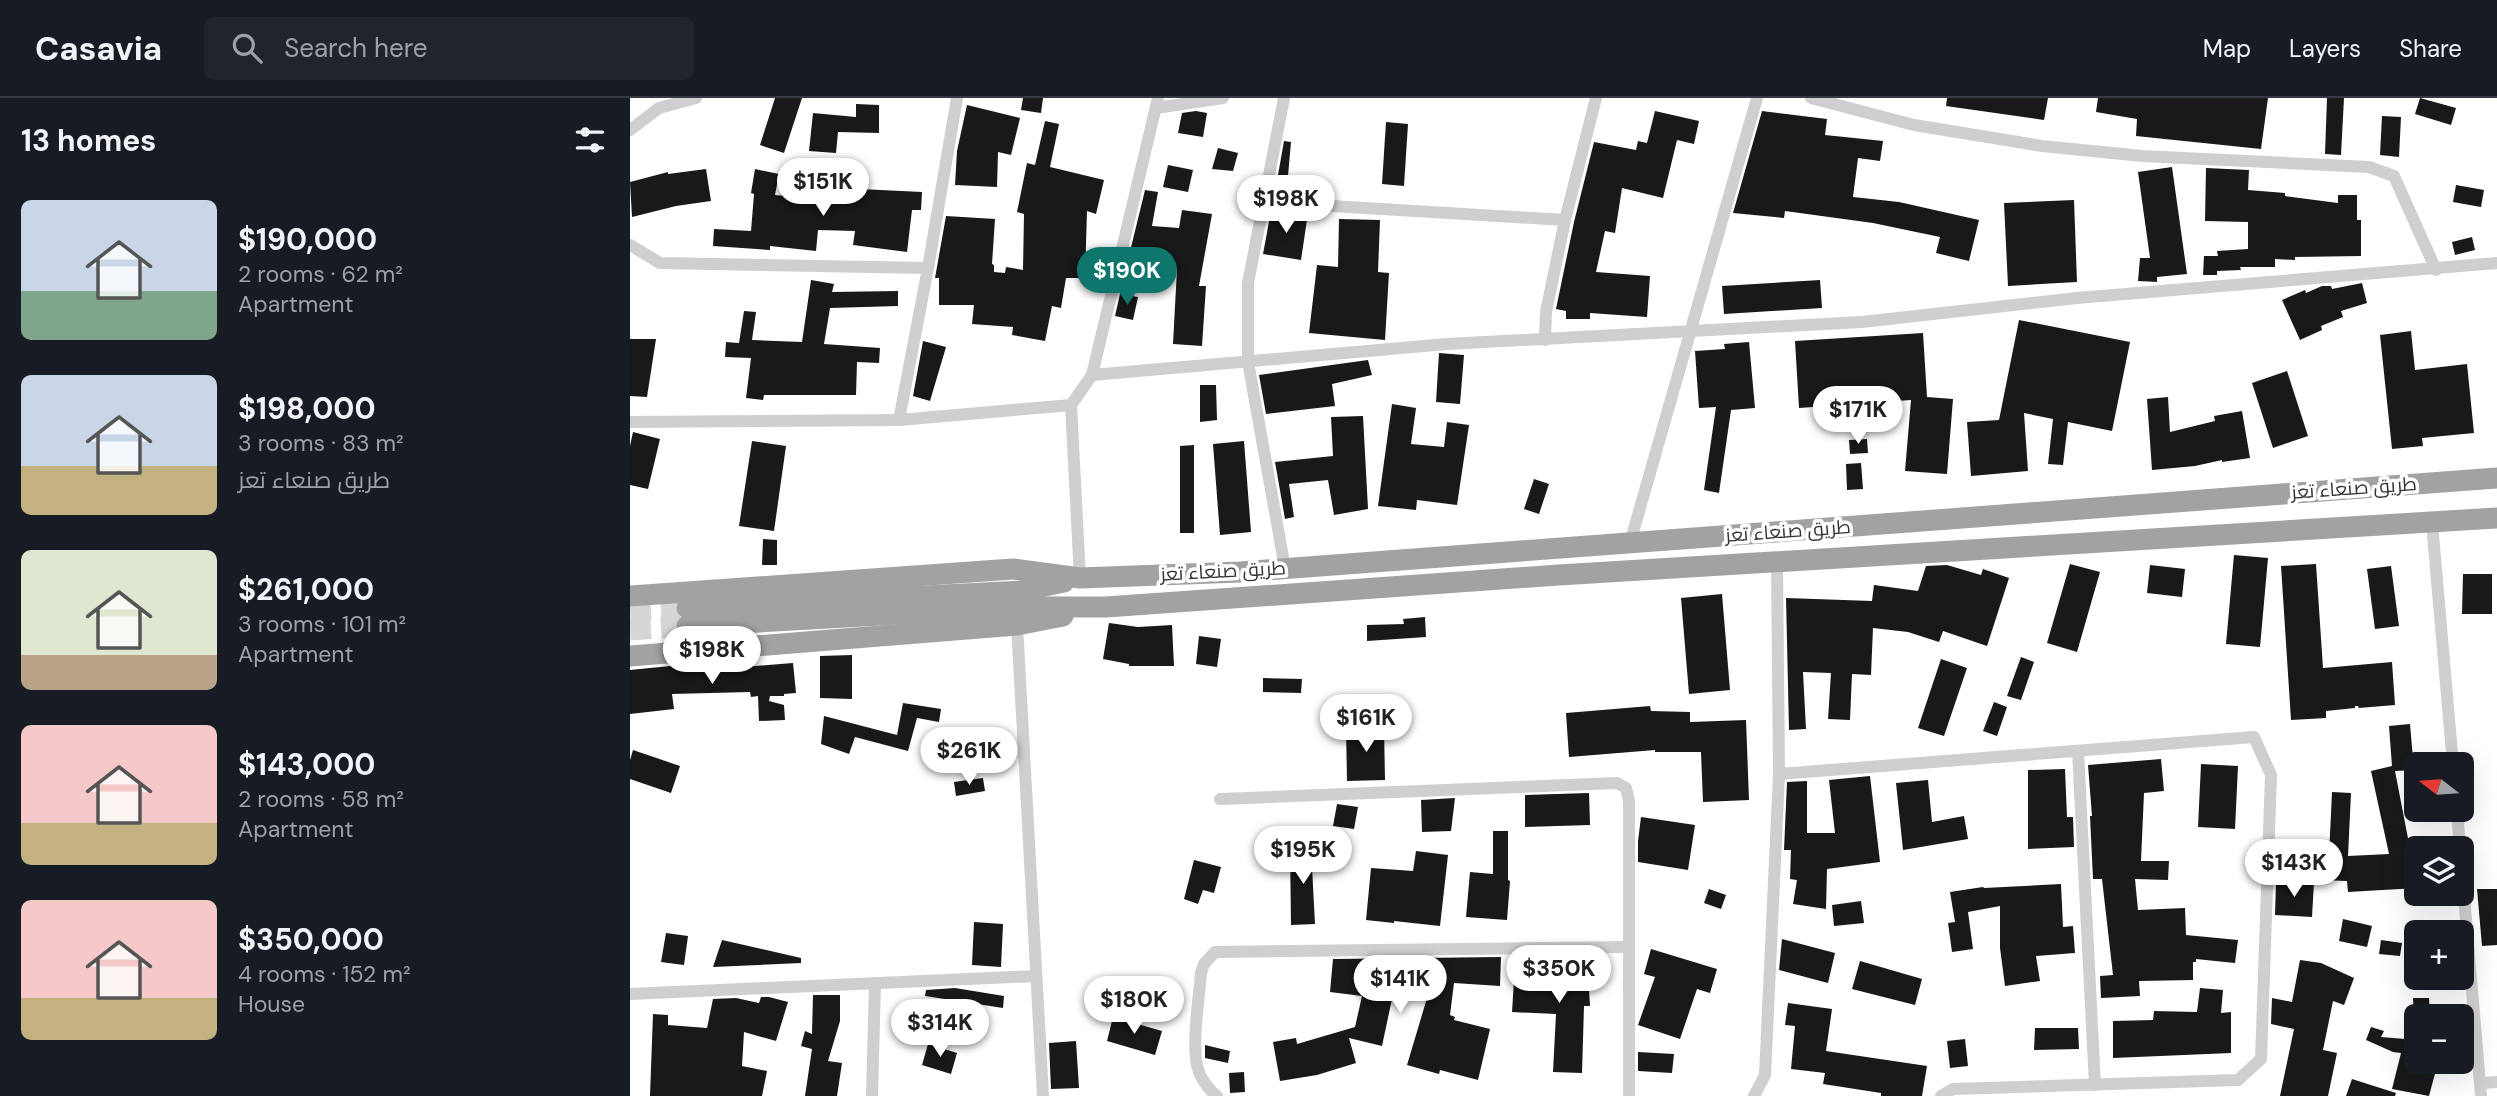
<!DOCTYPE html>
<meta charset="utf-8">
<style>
:root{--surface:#171b24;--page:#20242c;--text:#f1f3f6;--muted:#9ea1a6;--line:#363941;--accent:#0f766e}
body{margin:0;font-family:"DM Sans",Cairo,sans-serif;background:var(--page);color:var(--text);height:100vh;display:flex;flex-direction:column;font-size:26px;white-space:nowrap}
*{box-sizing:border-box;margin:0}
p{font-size:23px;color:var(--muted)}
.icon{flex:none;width:38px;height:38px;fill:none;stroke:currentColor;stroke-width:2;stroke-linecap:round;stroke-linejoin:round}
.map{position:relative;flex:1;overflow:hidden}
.sheet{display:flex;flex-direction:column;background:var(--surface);width:630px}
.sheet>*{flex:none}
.needle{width:46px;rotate:287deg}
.controls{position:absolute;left:1774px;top:654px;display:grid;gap:14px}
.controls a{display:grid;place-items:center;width:70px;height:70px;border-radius:10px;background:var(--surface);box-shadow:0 7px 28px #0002;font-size:35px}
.price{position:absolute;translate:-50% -60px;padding:0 16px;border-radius:24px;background:#fff;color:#222;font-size:23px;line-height:46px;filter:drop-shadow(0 2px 4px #0008)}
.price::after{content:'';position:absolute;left:50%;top:42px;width:21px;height:16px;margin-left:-10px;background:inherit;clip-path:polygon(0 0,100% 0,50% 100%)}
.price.selected{background:var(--accent);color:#fff}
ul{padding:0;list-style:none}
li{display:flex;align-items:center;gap:21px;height:175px;padding:0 21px}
li span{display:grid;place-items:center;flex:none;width:196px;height:140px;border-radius:10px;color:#555}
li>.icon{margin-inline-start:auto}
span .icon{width:84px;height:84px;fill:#fffc;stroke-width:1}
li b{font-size:30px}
h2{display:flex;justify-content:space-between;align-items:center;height:84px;padding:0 21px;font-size:30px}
header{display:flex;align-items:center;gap:42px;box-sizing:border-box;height:98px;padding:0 35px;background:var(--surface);border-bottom:2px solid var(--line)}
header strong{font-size:33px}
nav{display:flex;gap:38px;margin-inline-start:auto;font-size:24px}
.search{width:490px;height:63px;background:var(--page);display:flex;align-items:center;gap:18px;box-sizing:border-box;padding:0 24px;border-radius:10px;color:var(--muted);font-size:26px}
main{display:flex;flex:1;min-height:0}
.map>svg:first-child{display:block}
</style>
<header>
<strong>Casavia</strong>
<div class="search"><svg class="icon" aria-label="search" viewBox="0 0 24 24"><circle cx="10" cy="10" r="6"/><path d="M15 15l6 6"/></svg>Search here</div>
<nav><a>Map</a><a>Layers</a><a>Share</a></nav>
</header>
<main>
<section class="sheet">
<h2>13 homes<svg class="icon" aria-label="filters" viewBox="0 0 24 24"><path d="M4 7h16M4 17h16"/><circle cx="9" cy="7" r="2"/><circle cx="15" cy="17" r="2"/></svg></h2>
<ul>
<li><span style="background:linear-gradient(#c9d6e8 65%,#7fa58c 0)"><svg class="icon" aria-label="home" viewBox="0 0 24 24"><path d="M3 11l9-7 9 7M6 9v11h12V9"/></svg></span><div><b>$190,000</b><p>2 rooms · 62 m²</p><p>Apartment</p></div></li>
<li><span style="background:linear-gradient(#c9d6e8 65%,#c2b280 0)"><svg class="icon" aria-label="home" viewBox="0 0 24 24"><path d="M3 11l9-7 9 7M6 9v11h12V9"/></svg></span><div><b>$198,000</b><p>3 rooms · 83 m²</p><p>طريق صنعاء تعز</p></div></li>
<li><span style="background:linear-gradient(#dfe7d0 75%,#b9a48a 0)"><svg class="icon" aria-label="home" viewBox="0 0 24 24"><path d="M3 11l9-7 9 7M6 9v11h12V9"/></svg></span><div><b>$261,000</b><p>3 rooms · 101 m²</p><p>Apartment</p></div></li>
<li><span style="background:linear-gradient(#f6c9c9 70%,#c2b280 0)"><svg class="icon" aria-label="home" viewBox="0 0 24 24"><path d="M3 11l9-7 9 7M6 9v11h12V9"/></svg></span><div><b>$143,000</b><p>2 rooms · 58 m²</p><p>Apartment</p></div></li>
<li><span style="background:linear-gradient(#f6c9c9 70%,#c2b280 0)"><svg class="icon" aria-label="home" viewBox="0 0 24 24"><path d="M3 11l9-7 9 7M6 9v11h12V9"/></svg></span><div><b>$350,000</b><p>4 rooms · 152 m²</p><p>House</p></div></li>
</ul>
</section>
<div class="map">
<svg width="1867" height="998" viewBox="0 0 1867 998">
<rect width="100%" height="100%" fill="#fff"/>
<g fill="#191919">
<path d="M145 0H172L154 55 130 47Z"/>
<path d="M393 0H413L411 15 391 12Z"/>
<path d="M1317 0H1418L1414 22 1316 8Z"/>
<path d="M1468 0H1638L1631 51 1506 38 1507 21 1466 14Z"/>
<path d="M1697 0H1714L1711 57 1695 56Z"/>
<path d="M1790 0 1826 10 1821 27 1785 16Z"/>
<path d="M226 6 249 7V35L208 34 206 55 179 53 183 15 226 19Z"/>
<path d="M337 7 390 20 381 57 368 54 367 89 325 87 327 53Z"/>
<path d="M566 13 577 15 573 39 548 35 552 15Z"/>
<path d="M1025 13 1069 23 1064 46 1047 42 1033 100 992 90 985 135 975 133 966 174 1020 178 1017 219 960 215V221H936V213L926 211 944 124 964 44 1006 52 1008 43 1017 45Z"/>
<path d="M1132 13 1197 21 1195 37 1253 43 1250 63 1228 60 1223 99 1269 104 1349 122 1339 163 1306 155 1310 139 1243 125 1155 113 1154 120 1103 115Z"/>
<path d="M1752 18 1771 19 1769 59 1750 57Z"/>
<path d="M415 23 429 26 420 69 474 82 466 116 457 113 455 180H436L431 210 422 208 415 243 382 237 383 229 342 226 344 207H309V180H305L316 118 365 121 362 166 364 167V174L375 175 376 169 393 172 394 116 387 114 397 65 405 67Z"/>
<path d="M756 24 778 26 774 88 752 86Z"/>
<path d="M654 43 661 44 658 78 648 77Z"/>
<path d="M588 50 608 55 603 73 582 71Z"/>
<path d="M538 67 563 72 558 94 533 89Z"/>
<path d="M1542 69 1557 176 1527 179V184L1508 183 1510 160H1520L1508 74Z"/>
<path d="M1576 70 1619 72 1618 92 1655 95V98L1708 105V97H1727V122H1731V158L1665 159V162L1645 161V169H1610L1611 172 1587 173V177H1573L1574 158H1588L1587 153 1618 151V124L1575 123Z"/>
<path d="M76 71 81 103 46 108 2 119 0 84 38 74V76Z"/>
<path d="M125 71 149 76 145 97 187 101V95L230 96V91L292 94 291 112H282L277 154 223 147 225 133 188 132 186 153 140 148V152L83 148 84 131 121 133 124 96 121 95Z"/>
<path d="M1826 87 1854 92 1851 109 1823 104Z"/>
<path d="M515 92 528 94 522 128 549 130 552 112 582 116 569 188H576L572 248 543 246 547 171 509 169 508 173 496 170Z"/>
<path d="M1444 102 1447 184 1378 188 1374 105Z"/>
<path d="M641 113 678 115 671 162 633 156Z"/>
<path d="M709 121 750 122 748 174 759 175 755 242 679 235 687 167 708 169Z"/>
<path d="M1842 139 1845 152 1825 157 1822 144Z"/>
<path d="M181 182 204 186 202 194 268 193V208L200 210 194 246 250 250 249 265 227 264 226 297H134L133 302 116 300 121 260 95 259 96 244 109 245 114 213 126 214 122 242 172 244Z"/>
<path d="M1190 182 1192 210 1094 216 1092 188Z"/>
<path d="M1732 185 1737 205 1711 213 1713 219 1691 228 1692 232 1670 242 1652 202 1675 192 1676 195 1692 188H1701L1702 191Z"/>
<path d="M490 196 508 199 503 222 485 218Z"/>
<path d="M1389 222 1500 244 1482 333 1438 324 1433 367 1418 366 1423 321 1394 315 1398 373 1341 378 1337 324 1369 322Z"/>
<path d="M1781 233 1785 272 1837 266 1844 335 1792 340 1793 348 1762 351 1750 237Z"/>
<path d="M1293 235 1297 299 1323 301 1317 376 1275 373 1281 302 1169 310 1165 243Z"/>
<path d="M0 241H26L17 299 0 298Z"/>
<path d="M293 243 316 249 300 303 283 298Z"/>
<path d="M1119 244 1125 310 1101 312 1089 395 1074 392 1086 309 1069 310 1065 253 1095 251 1094 246Z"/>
<path d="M809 255 834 257 830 306 806 304Z"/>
<path d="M738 262 742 277 702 286 705 308 636 316 629 277Z"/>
<path d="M1657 273 1678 338 1643 350 1622 285Z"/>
<path d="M570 287H586L587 322 570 324Z"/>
<path d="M1538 299 1540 334 1585 323 1584 318 1612 313 1620 360 1592 364V362L1565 368 1522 372 1517 301Z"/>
<path d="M762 306 786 310 781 346 814 349 817 324 839 327 827 407 787 402 786 412 748 408Z"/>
<path d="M733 318 738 411 704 417 698 382 659 386 664 419 655 421 645 364 703 358 701 319Z"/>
<path d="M3 334 30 341 18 391 0 387V348Z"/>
<path d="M1237 341 1238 355 1220 356 1219 342Z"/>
<path d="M122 343 156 348 144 433 109 428Z"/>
<path d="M614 343 621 434 590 437 583 346Z"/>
<path d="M564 347V435H550V348Z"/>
<path d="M1231 365 1233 391 1217 392 1216 366Z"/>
<path d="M904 381 919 386 909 416 894 411Z"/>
<path d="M133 441 147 442V467H132Z"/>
<path d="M1604 457 1638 460 1630 549 1596 546Z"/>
<path d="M1440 466 1470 474 1447 554 1417 545Z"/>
<path d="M1686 466 1693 570 1762 564 1765 607 1729 610 1728 608H1725V610L1696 613V620L1661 622 1651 468Z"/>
<path d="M1317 467 1351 477 1353 471 1379 480 1357 548 1313 533 1309 544 1278 534 1243 530 1241 577 1222 576 1220 622 1198 621 1201 575 1173 574 1176 631 1159 632 1156 500 1242 503 1244 487 1288 493 1296 468Z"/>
<path d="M1520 467 1555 471 1552 499 1517 495Z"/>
<path d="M1761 468 1769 528 1745 531 1737 471Z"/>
<path d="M1833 476H1862V516H1832Z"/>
<path d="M1092 496 1100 592 1059 596 1051 500Z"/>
<path d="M795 519 796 539 737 543V527L774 526 773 521Z"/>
<path d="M479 525 508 529 542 527 544 568H499V566L473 561Z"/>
<path d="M569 538 591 541 587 569 566 566Z"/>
<path d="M222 557V601L190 600V558Z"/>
<path d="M1391 559 1404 564 1391 602 1377 598Z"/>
<path d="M1311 561 1337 570 1314 638 1288 630Z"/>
<path d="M163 565 166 595 154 596V598H140L139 603 154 607 155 622 129 623 128 598 121 599 120 594 42 596 44 611 0 616V572L40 568 101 567V570Z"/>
<path d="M633 580 672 581 671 595 633 594Z"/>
<path d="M1364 604 1377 609 1367 638 1353 633Z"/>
<path d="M273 605 311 611 309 624 287 620 278 653 225 639 219 656 191 646 194 618 267 637Z"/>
<path d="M1020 608 1021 613 1060 614V624L1116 622 1119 702 1073 704 1071 654H1025V652L939 659 936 615Z"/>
<path d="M1780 626 1784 672 1765 673 1781 756H1785L1787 790 1718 794 1717 783 1690 782 1692 758H1699L1702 694 1721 695 1718 758 1759 756 1741 673 1762 668 1759 628Z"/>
<path d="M754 629 755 682 717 683 716 630Z"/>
<path d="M3 652 50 668 41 695 0 681V662Z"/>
<path d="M1531 661 1534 693 1514 695 1511 763H1539L1538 782 1505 781 1508 812 1555 810 1556 837 1608 842 1605 865 1566 861V864H1563V882L1509 883 1510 898 1471 900 1470 878 1483 877 1472 781H1463L1460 718H1462L1458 667Z"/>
<path d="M1571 666 1608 668 1605 731 1568 729Z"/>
<path d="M1435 671 1437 719H1443L1444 749 1398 751V672Z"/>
<path d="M1240 678 1250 764 1197 771 1196 811 1163 806 1167 782 1160 781 1161 752H1154L1157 684 1177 683V735H1205L1199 682Z"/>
<path d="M353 680 355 693 326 698 324 684Z"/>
<path d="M1298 682 1302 724 1334 718 1338 741 1273 752 1266 685Z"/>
<path d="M959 695 960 727 895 729V697Z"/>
<path d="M825 700 821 733 792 734 791 702Z"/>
<path d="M707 706 728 709 724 731 703 728Z"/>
<path d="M1011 719 1065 727 1058 772 1008 764V743Z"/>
<path d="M863 733H878V782L880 783 877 822 836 819 840 774 863 776Z"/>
<path d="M660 751H688V769H682L685 826 661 827Z"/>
<path d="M786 753 818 757 810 828 764 823V825L736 822 741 770 783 773Z"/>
<path d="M564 762 591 769 584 795 573 792 568 806 554 801Z"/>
<path d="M1646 784H1684L1682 819 1645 817Z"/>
<path d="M1431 786 1433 829 1443 828 1445 855 1406 858 1410 883 1375 888 1370 850V808L1338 814 1343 851 1322 854 1318 825 1325 824 1320 794 1353 789 1354 790Z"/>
<path d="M1079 791 1096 797 1091 811 1074 805Z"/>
<path d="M1847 791H1867V847L1852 848Z"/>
<path d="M1231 803 1234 825 1204 828 1202 807Z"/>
<path d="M1713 821 1742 828 1737 849 1709 843Z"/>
<path d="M344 824 373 826 371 869 342 867Z"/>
<path d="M36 835 58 838 54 867 31 864Z"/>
<path d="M1152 841 1205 855 1198 885 1149 872Z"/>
<path d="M92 842 171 860V865L83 869Z"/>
<path d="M1751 842 1772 845 1770 858 1749 856Z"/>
<path d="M1021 851 1087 871 1080 895 1067 891 1050 941 1008 927 1025 879 1014 876Z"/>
<path d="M957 858 960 908H954L952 975 923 974 926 916 882 914 884 882 909 883 908 859Z"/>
<path d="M871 859 870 888 824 885 820 917 825 919 824 922 860 931 848 982 810 972 809 976 777 967 797 900 762 901 752 948 719 940 726 965 687 977 650 983 643 944 666 940 667 946 725 929 732 898 700 894 703 861Z"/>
<path d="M1670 862 1691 865 1724 880 1714 907 1703 903 1693 952 1707 955 1698 998H1650L1664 931 1641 926 1642 900 1662 904Z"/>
<path d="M1230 863 1292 881 1285 907 1222 891Z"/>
<path d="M325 890 374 898 373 910 295 898 296 892Z"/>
<path d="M1570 890 1593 892 1591 915 1601 914V955L1483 960V923L1523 922 1524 913 1567 914Z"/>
<path d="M183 897H210V923L198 963 212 965 207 998H175L182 951 171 948 175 933 182 936Z"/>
<path d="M131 899H139L158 904 146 943 114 934 112 968 137 973 132 998H20L23 916 38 917V927L77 930 83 901 106 900 129 905Z"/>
<path d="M1783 900H1799L1800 919H1784Z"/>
<path d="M1158 905 1202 911 1196 953 1297 968 1292 998H1251V995L1193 986 1195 975 1161 971 1165 928 1155 927Z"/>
<path d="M483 919 532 933 525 957 477 943Z"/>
<path d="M1741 929 1754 933 1751 939 1787 942V968L1806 972 1799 998 1762 991 1771 955 1763 954 1736 942Z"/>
<path d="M1405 930H1448L1449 951 1404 952Z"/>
<path d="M1335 941 1338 968 1320 970 1317 943Z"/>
<path d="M446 943 449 990 421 991 419 945Z"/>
<path d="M298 946 327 955 321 976 292 967Z"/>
<path d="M575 947 600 953 598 965 575 960Z"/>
<path d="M1008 954 1044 956 1042 975 1008 973Z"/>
<path d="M614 974 615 994 600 995 599 975Z"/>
<path d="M1722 981 1766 995 1765 998H1716Z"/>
</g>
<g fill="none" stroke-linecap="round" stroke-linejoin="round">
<g stroke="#d6d6d6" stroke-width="21" stroke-dasharray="21 10" stroke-linecap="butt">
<path d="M0 513 57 510"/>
<path d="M0 532 57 528"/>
</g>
<g stroke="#cfcfcf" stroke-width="12">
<path d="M654 0 618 185V264L655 470"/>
<path d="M1181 0 1284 27 1412 48 1512 58 1739 69 1764 78 1806 172"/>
<path d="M526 10 593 0"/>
<path d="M0 32 29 10 66 0"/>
<path d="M634 104 935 122"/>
<path d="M0 147 30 165 298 170 327 0"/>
<path d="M298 170 269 322 441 307"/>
<path d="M915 242 916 214 935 122 966 0"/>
<path d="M462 277 817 246 1232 224 1447 200 1867 165"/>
<path d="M0 324 269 322"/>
<path d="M1802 425 1823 667"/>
<path d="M1000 445 1127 0"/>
<path d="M450 480 441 307 462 277 528 0"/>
<path d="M387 527 413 998"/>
<path d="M1448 653 1465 987"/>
<path d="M1149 676 1624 639 1641 677 1631 961 1608 982 1323 991 1311 998"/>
<path d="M590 701 987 685 996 690 999 703V998"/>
<path d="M1827 712 1830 751"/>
<path d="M1832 774 1851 998"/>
<path d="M0 896 406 878"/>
<path d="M1851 985 1867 984"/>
<path d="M242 998 245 885"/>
<path d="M587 998C580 993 570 980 568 971 561 948 569 901 571 875L574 866 585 854 997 849"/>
<path d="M1124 998 1135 977 1149 676 1147 464"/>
</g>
<g stroke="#a2a2a2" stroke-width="21">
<path d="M0 498 383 471 450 480 610 474 1867 380"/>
<path d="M57 510 391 493 434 484"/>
<path d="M57 528 393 509H476L929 477 1867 420"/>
<path d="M0 558 387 527 433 518"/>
</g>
</g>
<g text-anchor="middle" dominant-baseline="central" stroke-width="7" stroke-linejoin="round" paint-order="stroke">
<g font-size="19" fill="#323232" stroke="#fff">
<text transform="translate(1724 390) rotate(-4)">طريق صنعاء تعز</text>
<text transform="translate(1158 433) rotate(-4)">طريق صنعاء تعز</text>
<text transform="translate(593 473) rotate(-3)">طريق صنعاء تعز</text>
</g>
</g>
</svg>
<div class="controls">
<a><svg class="needle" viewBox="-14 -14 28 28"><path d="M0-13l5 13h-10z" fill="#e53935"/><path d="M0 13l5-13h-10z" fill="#9ea1a6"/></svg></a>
<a><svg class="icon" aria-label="layers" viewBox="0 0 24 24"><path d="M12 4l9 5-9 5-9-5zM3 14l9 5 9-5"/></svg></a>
<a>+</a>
<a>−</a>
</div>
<b class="price" style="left:193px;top:120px">$151K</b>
<b class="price" style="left:656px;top:137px">$198K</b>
<b class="price selected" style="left:497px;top:209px">$190K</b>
<b class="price" style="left:1228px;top:348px">$171K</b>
<b class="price" style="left:82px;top:588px">$198K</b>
<b class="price" style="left:736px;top:656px">$161K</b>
<b class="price" style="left:339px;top:689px">$261K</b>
<b class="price" style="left:673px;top:788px">$195K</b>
<b class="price" style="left:1664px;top:801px">$143K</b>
<b class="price" style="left:929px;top:907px">$350K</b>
<b class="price" style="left:770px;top:917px">$141K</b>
<b class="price" style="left:504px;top:938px">$180K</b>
<b class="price" style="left:310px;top:961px">$314K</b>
</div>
</main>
